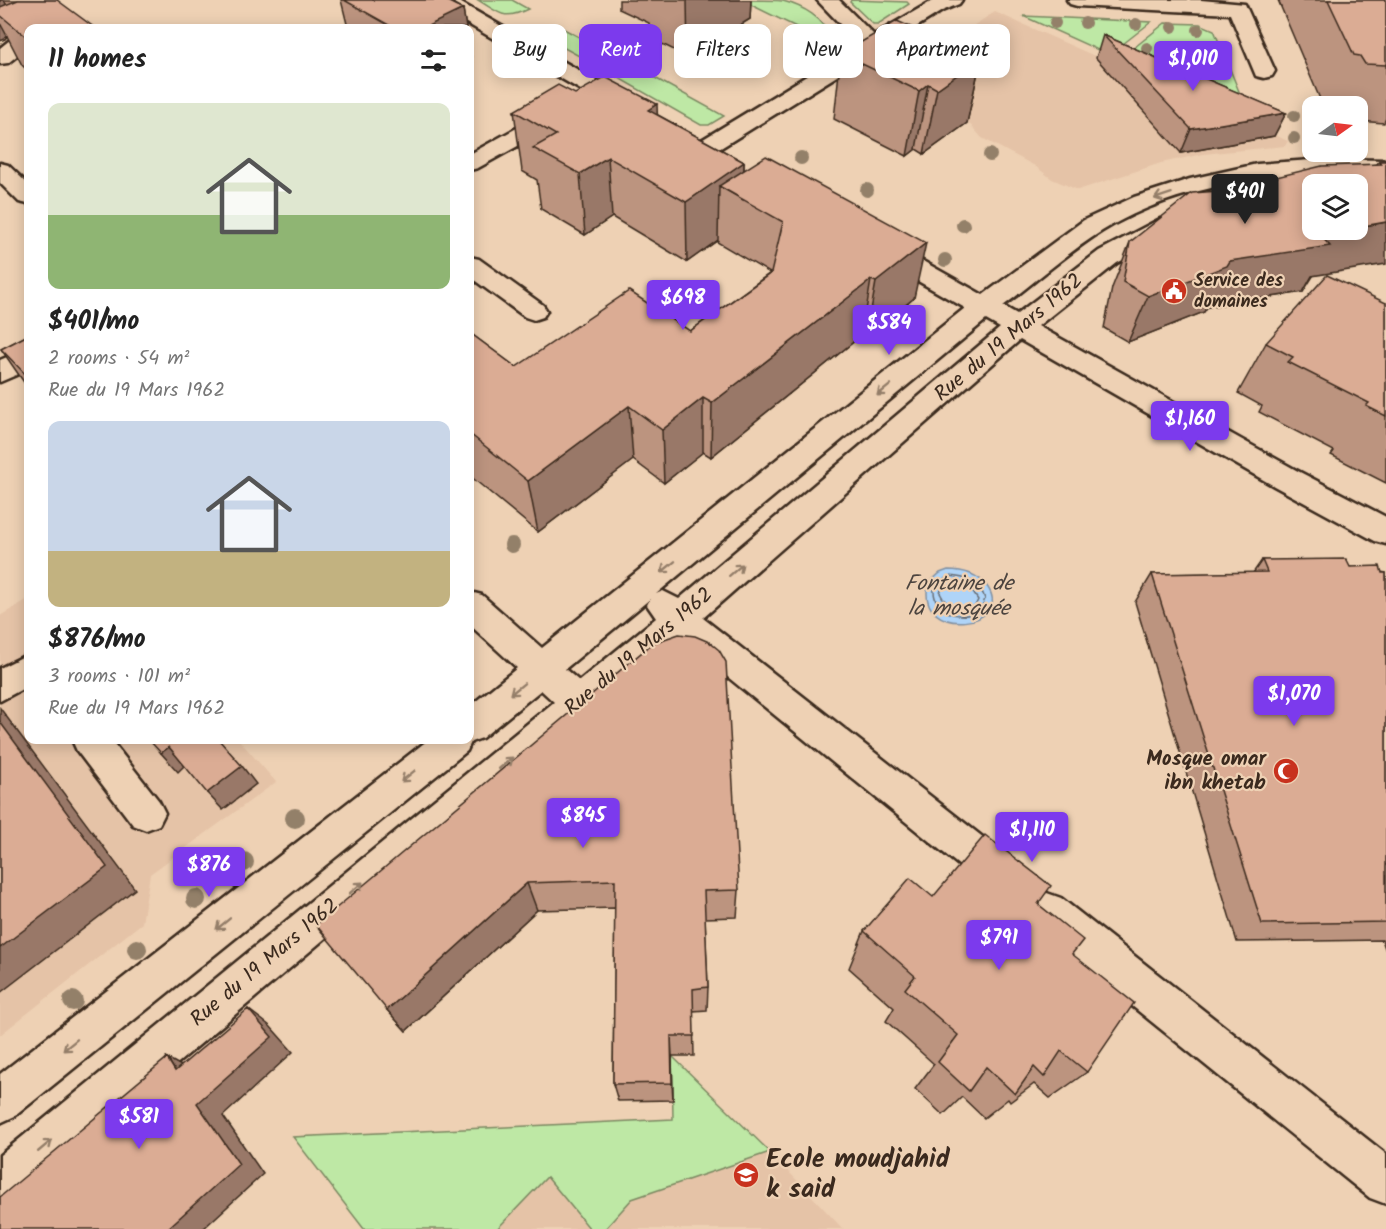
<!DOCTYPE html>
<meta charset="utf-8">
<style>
:root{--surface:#fff;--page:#f6f6f6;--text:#222;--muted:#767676;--accent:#7c3aed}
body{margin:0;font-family:Kalam,sans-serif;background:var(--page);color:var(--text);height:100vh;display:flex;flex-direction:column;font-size:22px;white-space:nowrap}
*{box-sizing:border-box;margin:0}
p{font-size:20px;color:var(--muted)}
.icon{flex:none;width:33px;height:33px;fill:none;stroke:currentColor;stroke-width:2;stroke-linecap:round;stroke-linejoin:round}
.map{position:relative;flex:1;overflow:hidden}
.drawer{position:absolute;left:24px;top:24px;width:450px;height:720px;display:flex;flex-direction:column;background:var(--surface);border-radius:12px;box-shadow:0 3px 15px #0003}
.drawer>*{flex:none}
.top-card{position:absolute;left:492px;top:24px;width:570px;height:54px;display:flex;gap:12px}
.needle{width:39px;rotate:76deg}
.tools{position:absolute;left:1302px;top:96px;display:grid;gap:12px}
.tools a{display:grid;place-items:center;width:66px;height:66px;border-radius:12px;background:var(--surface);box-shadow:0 3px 15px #0003;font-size:30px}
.price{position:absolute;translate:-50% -51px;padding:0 14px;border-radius:6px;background:var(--accent);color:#fff;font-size:20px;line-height:39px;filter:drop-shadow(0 2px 3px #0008)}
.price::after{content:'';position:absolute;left:50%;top:36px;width:18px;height:14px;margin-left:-9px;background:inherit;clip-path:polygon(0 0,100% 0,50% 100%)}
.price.selected{background:#222;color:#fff}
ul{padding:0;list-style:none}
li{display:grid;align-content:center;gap:12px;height:318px;padding:0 24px}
li span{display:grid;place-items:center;height:186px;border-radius:12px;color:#555}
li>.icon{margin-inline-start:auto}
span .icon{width:108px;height:108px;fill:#fffc;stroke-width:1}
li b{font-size:26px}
h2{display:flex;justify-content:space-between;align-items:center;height:72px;padding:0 24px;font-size:26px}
.tag{padding:0 21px;border-radius:12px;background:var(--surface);box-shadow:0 3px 15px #0003;font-size:21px;line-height:54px}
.tag.selected{background:var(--accent);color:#fff}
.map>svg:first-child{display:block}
</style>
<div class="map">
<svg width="1386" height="1229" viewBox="0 0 1386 1229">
<rect width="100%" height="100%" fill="#eed1b4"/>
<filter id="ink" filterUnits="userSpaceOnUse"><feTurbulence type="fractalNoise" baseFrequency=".0167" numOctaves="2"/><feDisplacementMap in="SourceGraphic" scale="12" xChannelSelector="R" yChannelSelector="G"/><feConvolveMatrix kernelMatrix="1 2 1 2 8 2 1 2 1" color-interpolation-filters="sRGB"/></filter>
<g filter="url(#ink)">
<g fill="#e5c3a7">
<path d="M995 12 1288 141 1285 146 1203 154 1161 163 1078 190 1052 179 1035 166 982 138 945 96 898 73Z"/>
<path d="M28 599V740H239L276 782 150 874 142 923 0 1035V616Z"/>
<path d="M770 1152 843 1229H605L632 1199Z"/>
<path d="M547 1177 590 1229H497Z"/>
</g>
<g fill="#bee8a5" stroke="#7c8962" stroke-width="1.5">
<path d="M478 0H512L528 9C503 21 500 13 478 0Z"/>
<path d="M741 0C754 0 771 0 783 1 802 6 825 18 830 38L827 42Z"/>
<path d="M851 0 907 2 909 4 878 24H873L850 2Z"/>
<path d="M1023 16 1151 22 1109 55Z"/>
<path d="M1165 23 1200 24 1214 30 1249 116 1120 59Z"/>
<path d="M562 28 621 59 603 69 544 37Z"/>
<path d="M635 67 724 116 709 125H701L617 77Z"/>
<path d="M672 1056 770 1152 632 1199 605 1229H590L547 1177 497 1229H364L293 1137 673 1119Z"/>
</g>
<path fill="#afd4f8" stroke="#8190a1" stroke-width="1.5" d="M948 570C963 570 976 573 986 585 1018 626 916 642 928 584L940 573Z"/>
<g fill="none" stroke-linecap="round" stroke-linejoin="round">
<g stroke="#696e75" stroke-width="1.5">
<path d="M949 576C966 577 980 582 985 599L980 611C958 621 932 613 934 586Z"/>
<path d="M957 584 970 588 978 600 975 606C960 612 947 608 940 593L942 587Z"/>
</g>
<g stroke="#3b2a1e" stroke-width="5">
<g id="minor">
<path d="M431 0H456L636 103 639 108 636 113 628 115 620 113 434 4Z"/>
<path d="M817 0H839L874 35 934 0H962L959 4 942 11 711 154 703 156 695 154 691 149 695 144 859 44Z"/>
<path d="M1067 0H1201L1245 4 1275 71 1272 76 1264 78 1256 76 1230 14 1077 6 1070 4Z"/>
<path d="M28 29V47L8 63 0 64V48L21 31Z"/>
<path d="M557 108 565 110 568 115 565 120 478 168 470 170V154L549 110Z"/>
<path d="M1325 159 1386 160V174C1288 173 1188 179 1102 231 1067 253 1035 282 1003 306L1017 314 1099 251 1160 219 1169 217 1178 219 1181 225 1178 231 1117 263 1038 326 1296 470 1386 517V544L1375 541 1274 486 1020 340 703 618 1021 867 1026 880 1021 893 1007 899 993 893 680 638 16 1200 0 1206V1155L554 702 541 690 482 738 471 742 467 751 15 1116 0 1123V1074L428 740H470V706L517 668 470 625V592L482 595 542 648 965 308 871 254 867 248 871 242 880 240 889 242 983 295 1084 220 1134 197 1190 179 1257 164ZM986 320 1000 328 679 599 663 591 656 594ZM650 599 647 605 656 618 579 681 565 669Z"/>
<path d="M0 163 8 165 28 184V204L19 202 0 183Z"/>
<path d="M470 257 479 259 543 305 547 311 543 317 534 320 525 317 470 277Z"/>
<path d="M28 348V370L0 382V360Z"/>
<path d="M28 654V686L0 701V668Z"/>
<path d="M72 740H111L159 801 165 813 159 825 146 830 133 825 77 751Z"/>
<path d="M1047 893 1061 898 1386 1154V1204L1370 1198 1033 926 1027 912 1033 898Z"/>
</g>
</g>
<use href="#minor" fill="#eed1b4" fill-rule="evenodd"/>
</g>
<g fill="#938069">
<circle cx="1055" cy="23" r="6"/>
<circle cx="1085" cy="23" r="6"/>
<circle cx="1136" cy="24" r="6"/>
<circle cx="1172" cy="27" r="6"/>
<circle cx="1198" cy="30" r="6"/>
<circle cx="1147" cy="48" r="6"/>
<circle cx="1214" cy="53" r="6"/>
<circle cx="1173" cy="61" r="6"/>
<circle cx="1294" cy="116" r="6"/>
<circle cx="1294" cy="138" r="6"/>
<circle cx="990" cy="155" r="7"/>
<circle cx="801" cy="158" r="7"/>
<circle cx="867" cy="190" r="7"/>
<circle cx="963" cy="225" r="7"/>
<circle cx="945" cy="260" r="7"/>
<circle cx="512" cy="545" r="8"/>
<circle cx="295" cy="818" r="10"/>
<circle cx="244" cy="862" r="10"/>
<circle cx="196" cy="899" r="10"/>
<circle cx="137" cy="949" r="10"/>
<circle cx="73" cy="1001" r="10"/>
</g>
<g fill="#bc947f" stroke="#3b2a1e" stroke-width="1.5">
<path d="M0 0H57L28 28V71L22 65 7 36 5 39 0 41Z"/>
<path d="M341 0H453L454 4 463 9 466 28H348Z"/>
<path d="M619 0H751L750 19 688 57 650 38 649 23 619 9Z"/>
<path d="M1278 0H1386V118L1384 123 1358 121V106H1323Z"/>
<path d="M1103 35 1286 113 1274 136 1181 153 1096 58Z"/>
<path d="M841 54 981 58 967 123 924 154 916 149 907 156 834 119Z"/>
<path d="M575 94 658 115 744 162V170L914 298 866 338 862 335 711 457 703 452 664 483 633 460 538 532 470 476V333L516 367 690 331 770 273 717 242 718 240 687 262 612 217 585 235 541 209 537 180 522 171 514 111Z"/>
<path d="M1379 161H1386L1303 292 1207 307 1204 312 1128 342 1104 328 1112 288 1130 242 1219 191 1377 164Z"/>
<path d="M1386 303V483L1331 455 1334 451 1259 412 1262 406 1238 393 1266 343Z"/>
<path d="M28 335V388L1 349Z"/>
<path d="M1262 560 1350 567 1386 573V951L1382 940 1237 942 1135 602 1152 574 1253 573Z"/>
<path d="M653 643 739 890 737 917 705 918 708 987 707 1010 693 1011 694 1056H672L673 1100 618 1101 613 1084 615 908 537 910 406 1031 387 1010Z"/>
<path d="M933 897 1072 954 1087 1072 1050 1098 1034 1084 1010 1102 1008 1099 984 1118 962 1097 943 1115 915 1089 934 1064 886 1021 894 1008 849 968 864 931Z"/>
</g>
<g fill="#997868" stroke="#3b2a1e" stroke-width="1.5">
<path d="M0 0H4L15 22 0 15Z"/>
<path d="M436 0H453L455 13 463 9 466 28H424Z"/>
<path d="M687 0H751L750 19 688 57Z"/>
<path d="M0 23 7 36 5 39 0 41Z"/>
<path d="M470 47 474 74 470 76Z"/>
<path d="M981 58 967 123 924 154 937 89Z"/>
<path d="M928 84 916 149 907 156 919 91Z"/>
<path d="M657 104 659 164 648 110Z"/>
<path d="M1286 113 1274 136 1181 153 1191 129Z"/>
<path d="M608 157 612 217 585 235 580 174Z"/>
<path d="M744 162 743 200 719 186 718 240 687 262 686 202Z"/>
<path d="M1386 222V264L1312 276 1303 292 1207 307 1204 312 1128 342 1148 296 1230 261 1318 233 1341 230H1358V227Z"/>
<path d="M926 243 914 298 866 338 876 282Z"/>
<path d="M871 280 862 335 711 457 712 403Z"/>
<path d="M703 398V452L664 483 662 430Z"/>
<path d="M629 406 633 460 538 532 528 481Z"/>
<path d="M0 708 135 889 0 993Z"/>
<path d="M169 747 185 765 178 772 161 753Z"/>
<path d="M242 766 256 784 223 810 207 793Z"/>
<path d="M527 883 537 910 406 1031 387 1010Z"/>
<path d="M248 1009 270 1026 293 1052 223 1116 263 1174 203 1229H167L197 1103Z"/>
<path d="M671 1036 672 1056 673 1100 672 1083Z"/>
<path d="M167 1058 194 1073 175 1071Z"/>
</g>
<g fill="#dbac94" stroke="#3b2a1e" stroke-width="1.5">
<path d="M18 0H57L95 28H28V38L0 15V7Z"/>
<path d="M344 0H445L463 9 424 28H405L402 27 399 28H394Z"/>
<path d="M1328 0H1386V65L1365 64 1360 56 1354 55Z"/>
<path d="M897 21 981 58 937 89 928 84 919 91 841 54Z"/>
<path d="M1103 35 1286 113 1191 129Z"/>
<path d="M605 77 657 104 648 110 744 162 686 202 608 157 580 174 533 148 556 135 514 111 558 85 575 94Z"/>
<path d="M766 156 926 243 876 282 871 280 712 403 703 398 662 430 629 406 528 481 470 434V333L516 367 629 291 690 331 771 273 783 222 719 186Z"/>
<path d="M1379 161H1386V222L1358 227V184H1312V230H1341L1318 233 1330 246 1230 261 1227 266 1148 296 1123 282 1130 242 1192 193 1219 191 1322 166 1381 164Z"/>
<path d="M1327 275 1386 303V416L1366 406 1369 403 1288 362 1293 357 1266 343Z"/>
<path d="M28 335V377L1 349Z"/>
<path d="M1346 559 1350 567 1380 566 1382 573H1386V922L1262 924 1152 574 1267 572 1262 560Z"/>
<path d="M679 634 695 636 709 642 719 650 726 662 739 890 704 891 708 987 693 989 694 1036H671L672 1083 613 1084 615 880 527 883 387 1010 316 925 653 643Z"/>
<path d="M0 722 107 867 0 948Z"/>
<path d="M149 740H219L242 766 207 793 169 747 161 753Z"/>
<path d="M985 835 1051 886 1038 904 1083 940 1072 954 1134 1003 1087 1072 1061 1051 1044 1077 1034 1067 1015 1094 986 1067 969 1091 938 1062 958 1035 905 989 915 976 864 931 910 878 933 897Z"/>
<path d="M248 1009 272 1037 197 1103 239 1164 167 1229H0V1197L167 1058 175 1071Z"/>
</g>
<defs><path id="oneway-shaft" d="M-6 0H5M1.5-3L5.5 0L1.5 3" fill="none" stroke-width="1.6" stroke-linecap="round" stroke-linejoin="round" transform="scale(1.5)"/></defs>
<g stroke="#947e69">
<use href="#oneway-shaft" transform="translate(1163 196) rotate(162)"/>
<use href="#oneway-shaft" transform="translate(884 390) rotate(141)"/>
<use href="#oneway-shaft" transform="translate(668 567) rotate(141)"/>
<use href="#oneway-shaft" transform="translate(736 570) rotate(-41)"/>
<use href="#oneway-shaft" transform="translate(517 689) rotate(141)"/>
<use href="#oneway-shaft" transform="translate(506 763) rotate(-40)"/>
<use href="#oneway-shaft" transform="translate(408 776) rotate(141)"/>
<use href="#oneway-shaft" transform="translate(356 888) rotate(-40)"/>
<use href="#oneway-shaft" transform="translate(223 924) rotate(141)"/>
<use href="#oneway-shaft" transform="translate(70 1045) rotate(141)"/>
<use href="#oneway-shaft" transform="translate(45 1146) rotate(-40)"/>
</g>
</g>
<defs>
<g id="civic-disc" transform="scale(1.35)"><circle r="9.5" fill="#c8321e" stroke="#eed1b4"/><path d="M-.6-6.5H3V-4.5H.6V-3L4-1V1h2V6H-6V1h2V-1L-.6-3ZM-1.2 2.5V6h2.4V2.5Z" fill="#fff"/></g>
<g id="mosque-disc" transform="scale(1.35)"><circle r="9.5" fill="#c8321e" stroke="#eed1b4"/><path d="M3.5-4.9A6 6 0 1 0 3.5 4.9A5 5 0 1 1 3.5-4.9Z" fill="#fff"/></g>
<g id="school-disc" transform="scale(1.35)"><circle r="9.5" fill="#c8321e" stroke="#eed1b4"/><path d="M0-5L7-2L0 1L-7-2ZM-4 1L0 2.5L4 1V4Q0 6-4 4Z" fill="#fff"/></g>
</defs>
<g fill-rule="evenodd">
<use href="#civic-disc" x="1174" y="291"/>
<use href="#mosque-disc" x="1286" y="771"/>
<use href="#school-disc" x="746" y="1175"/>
</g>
<g text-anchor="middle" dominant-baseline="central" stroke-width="4.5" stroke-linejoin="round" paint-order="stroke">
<g font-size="18" font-weight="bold" fill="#3b2a1e" stroke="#eed1b4" text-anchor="start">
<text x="1194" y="281">Service des<tspan x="1194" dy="21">domaines</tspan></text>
</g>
<g font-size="21" fill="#3b2a1e" stroke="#eed1b4">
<text transform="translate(1009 338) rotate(-40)">Rue du 19 Mars 1962</text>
<text transform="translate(639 652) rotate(-40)">Rue du 19 Mars 1962</text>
<text transform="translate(265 963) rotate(-40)">Rue du 19 Mars 1962</text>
</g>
<g font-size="21" font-weight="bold" fill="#3b2a1e" stroke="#eed1b4" text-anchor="end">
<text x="1266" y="759">Mosque omar<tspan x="1266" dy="24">ibn khetab</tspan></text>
</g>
<g font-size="22" font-style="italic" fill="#4c443f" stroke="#eed1b4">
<text x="959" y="584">Fontaine de<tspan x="959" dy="25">la mosquée</tspan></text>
</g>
<g font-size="26" font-weight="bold" fill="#3b2a1e" stroke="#eed1b4" text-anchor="start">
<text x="766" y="1160">Ecole moudjahid<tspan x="766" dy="30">k said</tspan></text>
</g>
</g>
</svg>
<div class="tools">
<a><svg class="needle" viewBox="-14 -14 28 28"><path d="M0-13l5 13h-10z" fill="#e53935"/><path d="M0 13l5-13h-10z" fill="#767676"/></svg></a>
<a><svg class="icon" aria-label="layers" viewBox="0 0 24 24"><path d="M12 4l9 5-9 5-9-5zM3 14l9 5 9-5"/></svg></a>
</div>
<b class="price" style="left:1193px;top:92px">$1,010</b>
<b class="price selected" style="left:1245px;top:225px">$401</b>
<b class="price" style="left:683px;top:331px">$698</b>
<b class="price" style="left:889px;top:356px">$584</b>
<b class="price" style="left:1190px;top:452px">$1,160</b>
<b class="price" style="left:1294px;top:727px">$1,070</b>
<b class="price" style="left:583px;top:849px">$845</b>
<b class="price" style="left:1032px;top:863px">$1,110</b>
<b class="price" style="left:209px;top:898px">$876</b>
<b class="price" style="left:999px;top:971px">$791</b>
<b class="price" style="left:139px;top:1150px">$581</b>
<div class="top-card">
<a class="tag">Buy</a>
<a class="tag selected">Rent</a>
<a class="tag">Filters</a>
<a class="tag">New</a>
<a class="tag">Apartment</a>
</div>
<section class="drawer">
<h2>11 homes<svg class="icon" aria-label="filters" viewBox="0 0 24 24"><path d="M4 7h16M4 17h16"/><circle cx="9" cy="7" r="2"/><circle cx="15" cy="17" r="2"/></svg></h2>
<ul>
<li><span style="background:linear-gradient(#dfe7d0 60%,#8fb573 0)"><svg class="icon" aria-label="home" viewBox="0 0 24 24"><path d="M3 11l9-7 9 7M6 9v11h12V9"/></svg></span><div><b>$401/mo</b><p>2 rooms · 54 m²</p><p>Rue du 19 Mars 1962</p></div></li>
<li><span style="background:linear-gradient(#c9d6e8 70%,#c2b280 0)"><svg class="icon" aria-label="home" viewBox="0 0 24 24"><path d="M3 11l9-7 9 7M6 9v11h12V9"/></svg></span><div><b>$876/mo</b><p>3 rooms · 101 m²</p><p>Rue du 19 Mars 1962</p></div></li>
</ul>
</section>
</div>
